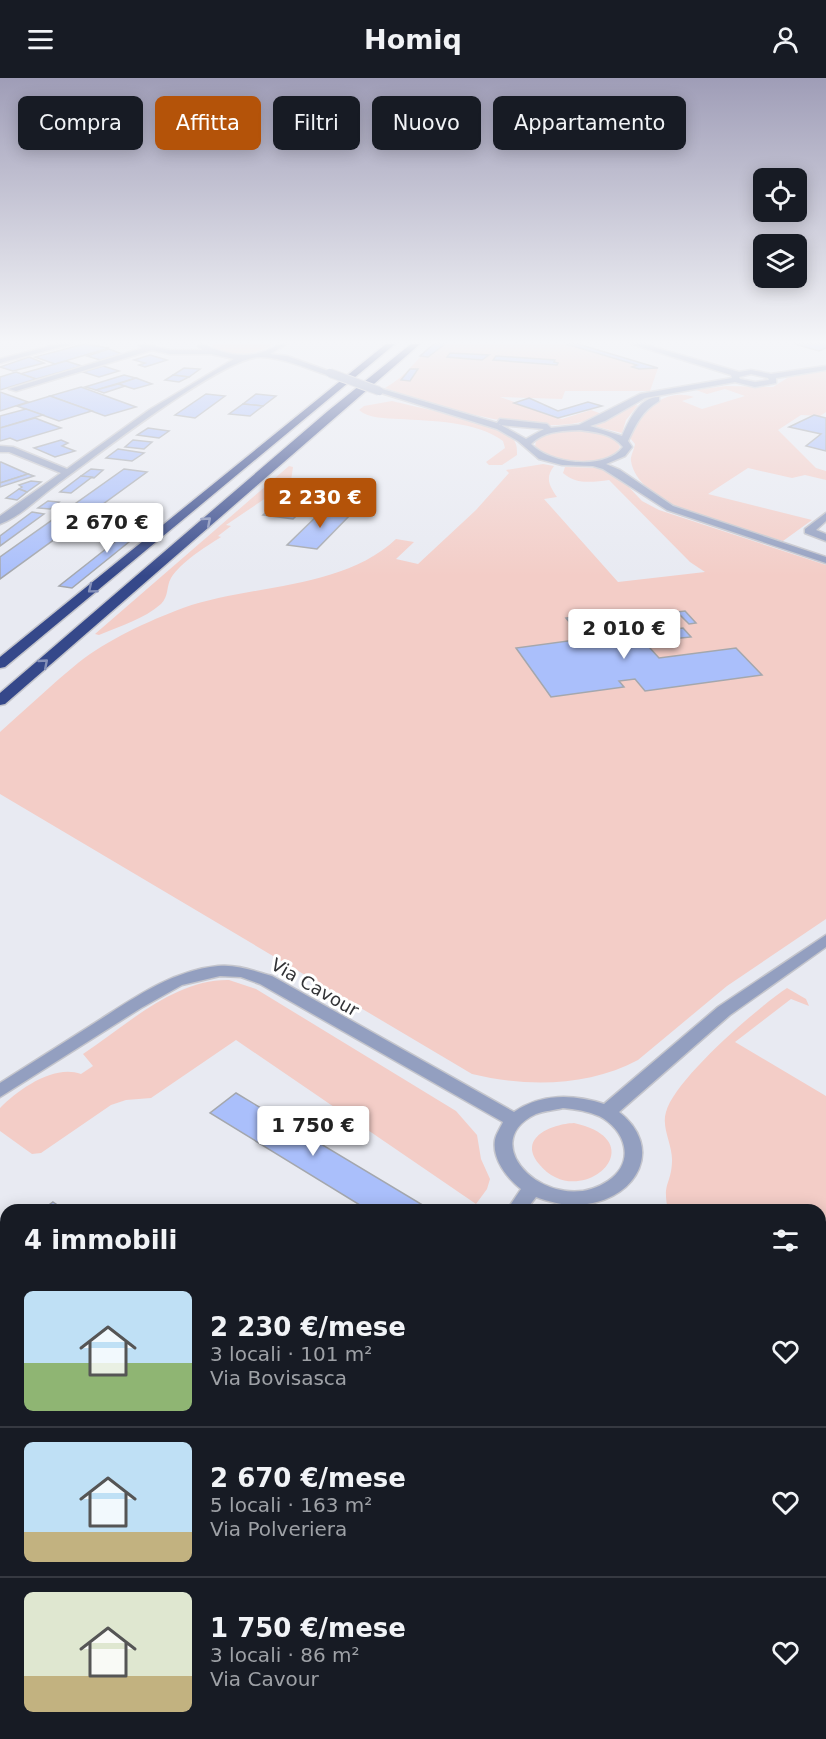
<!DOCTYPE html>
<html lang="it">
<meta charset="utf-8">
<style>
:root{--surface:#171b24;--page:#20242c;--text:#f1f3f6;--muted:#9ea1a6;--line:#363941;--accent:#b45309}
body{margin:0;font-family:"DejaVu Sans",sans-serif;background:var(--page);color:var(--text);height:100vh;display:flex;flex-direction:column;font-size:22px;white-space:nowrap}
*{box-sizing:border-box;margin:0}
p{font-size:20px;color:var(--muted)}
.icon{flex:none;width:33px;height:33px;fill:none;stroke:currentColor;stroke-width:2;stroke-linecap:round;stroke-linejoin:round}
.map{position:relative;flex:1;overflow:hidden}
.side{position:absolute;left:0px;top:1126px;width:826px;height:536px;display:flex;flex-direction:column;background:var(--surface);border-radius:18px 18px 0 0;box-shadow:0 3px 15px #0003}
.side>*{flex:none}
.hud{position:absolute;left:18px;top:18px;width:790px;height:54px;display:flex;gap:12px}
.buttons{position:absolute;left:753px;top:90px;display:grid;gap:12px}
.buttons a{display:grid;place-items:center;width:54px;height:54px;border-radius:9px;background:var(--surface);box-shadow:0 3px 15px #0003;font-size:30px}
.price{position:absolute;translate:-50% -51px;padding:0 14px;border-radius:6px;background:#fff;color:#222;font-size:20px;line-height:39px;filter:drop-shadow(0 2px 3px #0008)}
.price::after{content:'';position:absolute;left:50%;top:36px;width:18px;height:14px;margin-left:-9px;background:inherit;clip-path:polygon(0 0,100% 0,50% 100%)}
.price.on{background:var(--accent);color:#fff}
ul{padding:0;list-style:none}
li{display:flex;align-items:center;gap:18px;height:150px;padding:0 24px}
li+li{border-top:2px solid var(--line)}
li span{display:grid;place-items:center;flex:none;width:168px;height:120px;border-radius:9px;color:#555}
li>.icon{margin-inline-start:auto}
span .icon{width:72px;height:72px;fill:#fffc;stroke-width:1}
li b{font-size:26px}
h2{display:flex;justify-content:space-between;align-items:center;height:72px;padding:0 24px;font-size:26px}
.tag{padding:0 21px;border-radius:9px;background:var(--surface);box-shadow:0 3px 15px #0003;font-size:21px;line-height:54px}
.tag.on{background:var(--accent);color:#fff}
header{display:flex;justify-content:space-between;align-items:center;height:78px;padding:0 24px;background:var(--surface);font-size:27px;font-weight:800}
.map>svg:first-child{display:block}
</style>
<header><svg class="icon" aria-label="menu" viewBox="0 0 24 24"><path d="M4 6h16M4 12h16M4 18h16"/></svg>Homiq<svg class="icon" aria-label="person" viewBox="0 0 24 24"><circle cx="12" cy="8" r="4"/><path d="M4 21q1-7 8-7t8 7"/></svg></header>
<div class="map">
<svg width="826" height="1661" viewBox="0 0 826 1661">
<rect width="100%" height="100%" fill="#e8eaf2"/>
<g fill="#f3cdc7">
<path d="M211 266H273C261 277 220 281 211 266Z"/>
<path d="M434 266H578L658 290 650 313H565L562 321 500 319 562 341 591 332 602 336C552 366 437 328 385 310 408 297 414 283 434 266Z"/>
<path d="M826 292V334L820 338 801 337 778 352 816 390 826 393V402L805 397 792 400 748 390 708 416 812 442 783 463C745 452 638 430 631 383 630 379 634 372 635 366L630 360C639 334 664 309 694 319L682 323 702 331 745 318 725 311 707 316 696 312 726 308 773 309 792 297Z"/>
<path d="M392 323C415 329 498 345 512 360 517 365 517 370 517 377L502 387H489L486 384 505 370 503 363C477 343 431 343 399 341 386 340 369 341 359 332L364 328Z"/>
<path d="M638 327 626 342 622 355 594 348 630 328Z"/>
<path d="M565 353C582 353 612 351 620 369 610 390 550 385 535 369L536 362 544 357Z"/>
<path d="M543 386 554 388C545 400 549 407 557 419L544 421 618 504 705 494 690 484 609 402C593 404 576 407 563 395L565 389 605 390 624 404 642 423 659 432 826 487V841L727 908 638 982C588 1009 525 1009 472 996L0 716V654C26 631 51 607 78 585 107 562 148 543 183 530 251 506 342 512 396 461L414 464 396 481 418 486 476 432 509 395 506 392Z"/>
<path d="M289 388 293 389 291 403 226 447 231 448 218 458 221 459C205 469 181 484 171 500 166 509 169 518 161 526 144 541 120 548 99 557L95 556Z"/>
<path d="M229 902 256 911 456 1033 477 1057 481 1081 490 1101 487 1111 476 1126 236 962 151 1020 126 1022 111 1027 41 1075 32 1076 0 1053V1030C19 1011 54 986 81 996L93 988 83 976C127 947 174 901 229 902Z"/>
<path d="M787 910 806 921 809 928 791 921 735 964 826 1018V1250L820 1246V1132H668C662 1105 671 1107 672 1084 673 1067 661 1050 666 1034 675 1001 757 930 787 910Z"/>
<path d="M574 1045C659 1064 579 1136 539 1086 517 1059 553 1046 574 1045Z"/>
</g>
<g fill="#aabffb" stroke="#a4a7ad" stroke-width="1.5">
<path d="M84 266 109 270 55 286 35 279Z"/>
<path d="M434 266H445L428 279 420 278Z"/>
<path d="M566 266H578L658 290 639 291 632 289 637 287Z"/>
<path d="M795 266H826V270L819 273Z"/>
<path d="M109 271 122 276 100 282 87 278Z"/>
<path d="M450 275 489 277 482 282 447 279Z"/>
<path d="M150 277 167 282 145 289 139 287 145 285 134 282Z"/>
<path d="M496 278 555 282 554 284 558 285 557 287 493 282Z"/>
<path d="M29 279 44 285 13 293 0 289Z"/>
<path d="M66 283 82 288 36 301 20 296Z"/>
<path d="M103 288 119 293 99 299 83 294Z"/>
<path d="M184 290 200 291 189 299 173 297Z"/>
<path d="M410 291H418L410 303 401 302Z"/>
<path d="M16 294 36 301 0 312V299Z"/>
<path d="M124 297 136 300 96 312 85 309Z"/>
<path d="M173 297 189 299 179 304 165 302Z"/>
<path d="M136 300 152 306 134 311 118 306Z"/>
<path d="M118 306 125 308 104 315 96 312Z"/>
<path d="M81 309 136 329 105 338 50 318Z"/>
<path d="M0 314 28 324 0 333Z"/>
<path d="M206 316 225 318 195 340 175 337Z"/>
<path d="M256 316 276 318 263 328 243 326Z"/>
<path d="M50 318 92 333 59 343 17 328Z"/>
<path d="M529 320 558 333 588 324 602 328 558 340 514 325Z"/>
<path d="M243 326 263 328 250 338 229 336Z"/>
<path d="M26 331 43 337 0 350V338Z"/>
<path d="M814 337 826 340V373L806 368 821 356 789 349Z"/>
<path d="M35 340 61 350 17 363 10 360 0 363V350Z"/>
<path d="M148 350 169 353 159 360 137 357Z"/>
<path d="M61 362 68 365 62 368 75 373 55 379 34 370Z"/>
<path d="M133 362 152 364 144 371 125 369Z"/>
<path d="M118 371 144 375 132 383 106 380Z"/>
<path d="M0 384H1L28 396 0 405Z"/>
<path d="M91 391 103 392 94 400 81 398Z"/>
<path d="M124 391 147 394 0 501V479Z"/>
<path d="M28 396 34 398 0 409V405Z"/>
<path d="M81 398 92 399 71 415 60 414Z"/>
<path d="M31 403 41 404 27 414 19 411 22 409 19 407Z"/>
<path d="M19 411 27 414 17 422 6 420Z"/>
<path d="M281 421 310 425 293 441 263 437Z"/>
<path d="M48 423 59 424 50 431 38 430Z"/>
<path d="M323 432 352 435 317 471 287 467Z"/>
<path d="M32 434 44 436 0 468V458Z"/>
<path d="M144 441 155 443 72 510 59 508Z"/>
<path d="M628 532 651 558 640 559 659 580 736 570 762 597 645 613 635 601 619 603 624 609 551 619 516 570 583 561 566 540Z"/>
<path d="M685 533 696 545 689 546 677 534Z"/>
<path d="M683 550 691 559 662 562 654 554Z"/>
<path d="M236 1015 431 1132H368L210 1035Z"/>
<path d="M53 1124 65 1132H42Z"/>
</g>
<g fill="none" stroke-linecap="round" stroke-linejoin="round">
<g stroke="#c4c5cc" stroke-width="3">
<g id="minor">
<path d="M59 266H71L0 285V281Z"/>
<path d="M143 266 170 272H202L198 268 202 266C222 275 241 281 263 274 272 271 276 266 286 266L270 276 287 278 334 295 327 297C306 290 284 280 261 279 223 278 93 381 56 407 39 419 20 439 0 446V438L61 395 9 374H0V368L13 369 67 391 149 332 234 281 211 276H170L152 272 16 313 9 311 143 270 139 268Z"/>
<path d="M632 266H643L739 294 751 292 771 296 826 288V292L776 300V305L755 309 735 304 645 320 605 343 590 348 622 358C629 343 639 319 659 319V323C642 333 636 346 628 363L632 369 625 378 606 386 620 392 673 428 826 479V485L667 432 603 391 593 388 562 387 539 381 518 363 497 351 375 313 382 311 497 345 500 341 547 346 551 350 579 347 640 316 732 300 731 297ZM751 296 768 300 769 302 755 304 740 301 739 299ZM499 346 500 347 544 351 526 361ZM579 352C595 354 612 355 623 369 605 393 550 386 531 366 544 353 561 353 579 352Z"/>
<path d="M826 435V443L816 452 826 456V463L805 455V451Z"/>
<path d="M826 857V869L730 937 619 1034C664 1069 638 1119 587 1126 569 1129 553 1125 536 1119L526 1132H507L521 1111C507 1100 492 1081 495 1062 496 1056 501 1049 503 1044L260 906 241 899 220 898 182 907 141 930 0 1019V1005C30 986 60 967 90 948 130 923 169 893 218 888 236 886 254 893 272 898L514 1034C541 1015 574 1016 604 1026L718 929ZM563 1030C575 1031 587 1033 599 1038 626 1052 636 1084 608 1103 552 1141 472 1066 536 1036 544 1033 555 1032 563 1030Z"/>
<path d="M6 1624V1653L0 1656V1627Z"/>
</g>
</g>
<g stroke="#c4c5cc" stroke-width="3">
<g id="highway">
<path d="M386 266H395L5 589 0 590V579Z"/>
<path d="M411 266H420L5 626 0 627V615L328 333Z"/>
</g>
</g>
<use href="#minor" fill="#939fc0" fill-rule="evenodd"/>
<use href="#highway" fill="#35488a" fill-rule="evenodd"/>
<g stroke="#c4c5cc" stroke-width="10" stroke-linecap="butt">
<path id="minor-bridge" d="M330 295 379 313"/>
</g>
<use href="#minor-bridge" stroke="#939fc0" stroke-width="8"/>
</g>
<defs><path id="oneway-chevron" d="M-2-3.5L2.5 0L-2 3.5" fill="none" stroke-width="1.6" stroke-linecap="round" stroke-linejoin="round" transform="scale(1.5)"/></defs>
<g stroke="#8691b9">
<use href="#oneway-chevron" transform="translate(207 443) rotate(-41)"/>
<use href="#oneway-chevron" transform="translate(92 511) rotate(141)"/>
<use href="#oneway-chevron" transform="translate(44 585) rotate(-41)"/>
</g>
<linearGradient id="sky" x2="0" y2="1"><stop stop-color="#9f9db7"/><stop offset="0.53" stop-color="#f5f6f9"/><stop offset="1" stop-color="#f5f6f9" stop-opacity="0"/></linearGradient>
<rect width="826" height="498" fill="url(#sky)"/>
<g text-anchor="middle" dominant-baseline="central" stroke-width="6" stroke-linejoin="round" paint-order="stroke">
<g font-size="18" fill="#323336" stroke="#fff">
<text transform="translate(315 909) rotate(30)">Via Cavour</text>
</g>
</g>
</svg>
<div class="buttons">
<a><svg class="icon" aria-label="locate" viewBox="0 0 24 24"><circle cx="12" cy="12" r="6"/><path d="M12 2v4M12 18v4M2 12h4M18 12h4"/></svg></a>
<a><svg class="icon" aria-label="layers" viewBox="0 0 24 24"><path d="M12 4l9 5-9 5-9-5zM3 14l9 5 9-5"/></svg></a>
</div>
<b class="price on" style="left:320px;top:451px">2 230 €</b>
<b class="price" style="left:107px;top:476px">2 670 €</b>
<b class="price" style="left:624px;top:582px">2 010 €</b>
<b class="price" style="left:313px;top:1079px">1 750 €</b>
<div class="hud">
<a class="tag">Compra</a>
<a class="tag on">Affitta</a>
<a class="tag">Filtri</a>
<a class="tag">Nuovo</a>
<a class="tag">Appartamento</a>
</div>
<section class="side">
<h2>4 immobili<svg class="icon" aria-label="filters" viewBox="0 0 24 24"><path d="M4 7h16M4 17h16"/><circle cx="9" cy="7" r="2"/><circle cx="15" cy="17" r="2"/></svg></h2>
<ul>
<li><span style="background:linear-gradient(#bfe0f5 60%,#8fb573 0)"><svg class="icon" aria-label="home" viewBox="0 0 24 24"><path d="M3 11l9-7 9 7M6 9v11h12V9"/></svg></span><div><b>2 230 €/mese</b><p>3 locali · 101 m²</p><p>Via Bovisasca</p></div><svg class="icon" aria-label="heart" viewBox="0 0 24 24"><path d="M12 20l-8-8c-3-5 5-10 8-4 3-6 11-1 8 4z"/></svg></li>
<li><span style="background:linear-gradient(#bfe0f5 75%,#c2b280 0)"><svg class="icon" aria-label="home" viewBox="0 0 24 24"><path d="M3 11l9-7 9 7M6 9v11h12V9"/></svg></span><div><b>2 670 €/mese</b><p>5 locali · 163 m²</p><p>Via Polveriera</p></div><svg class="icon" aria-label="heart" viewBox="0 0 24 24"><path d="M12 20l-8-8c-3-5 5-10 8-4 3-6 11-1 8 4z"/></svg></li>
<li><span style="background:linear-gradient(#dfe7d0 70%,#c2b280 0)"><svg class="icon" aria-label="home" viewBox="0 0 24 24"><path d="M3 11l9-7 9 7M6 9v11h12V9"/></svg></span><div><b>1 750 €/mese</b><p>3 locali · 86 m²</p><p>Via Cavour</p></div><svg class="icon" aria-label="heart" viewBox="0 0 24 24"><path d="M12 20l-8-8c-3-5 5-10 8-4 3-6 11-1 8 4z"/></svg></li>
</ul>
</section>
</div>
